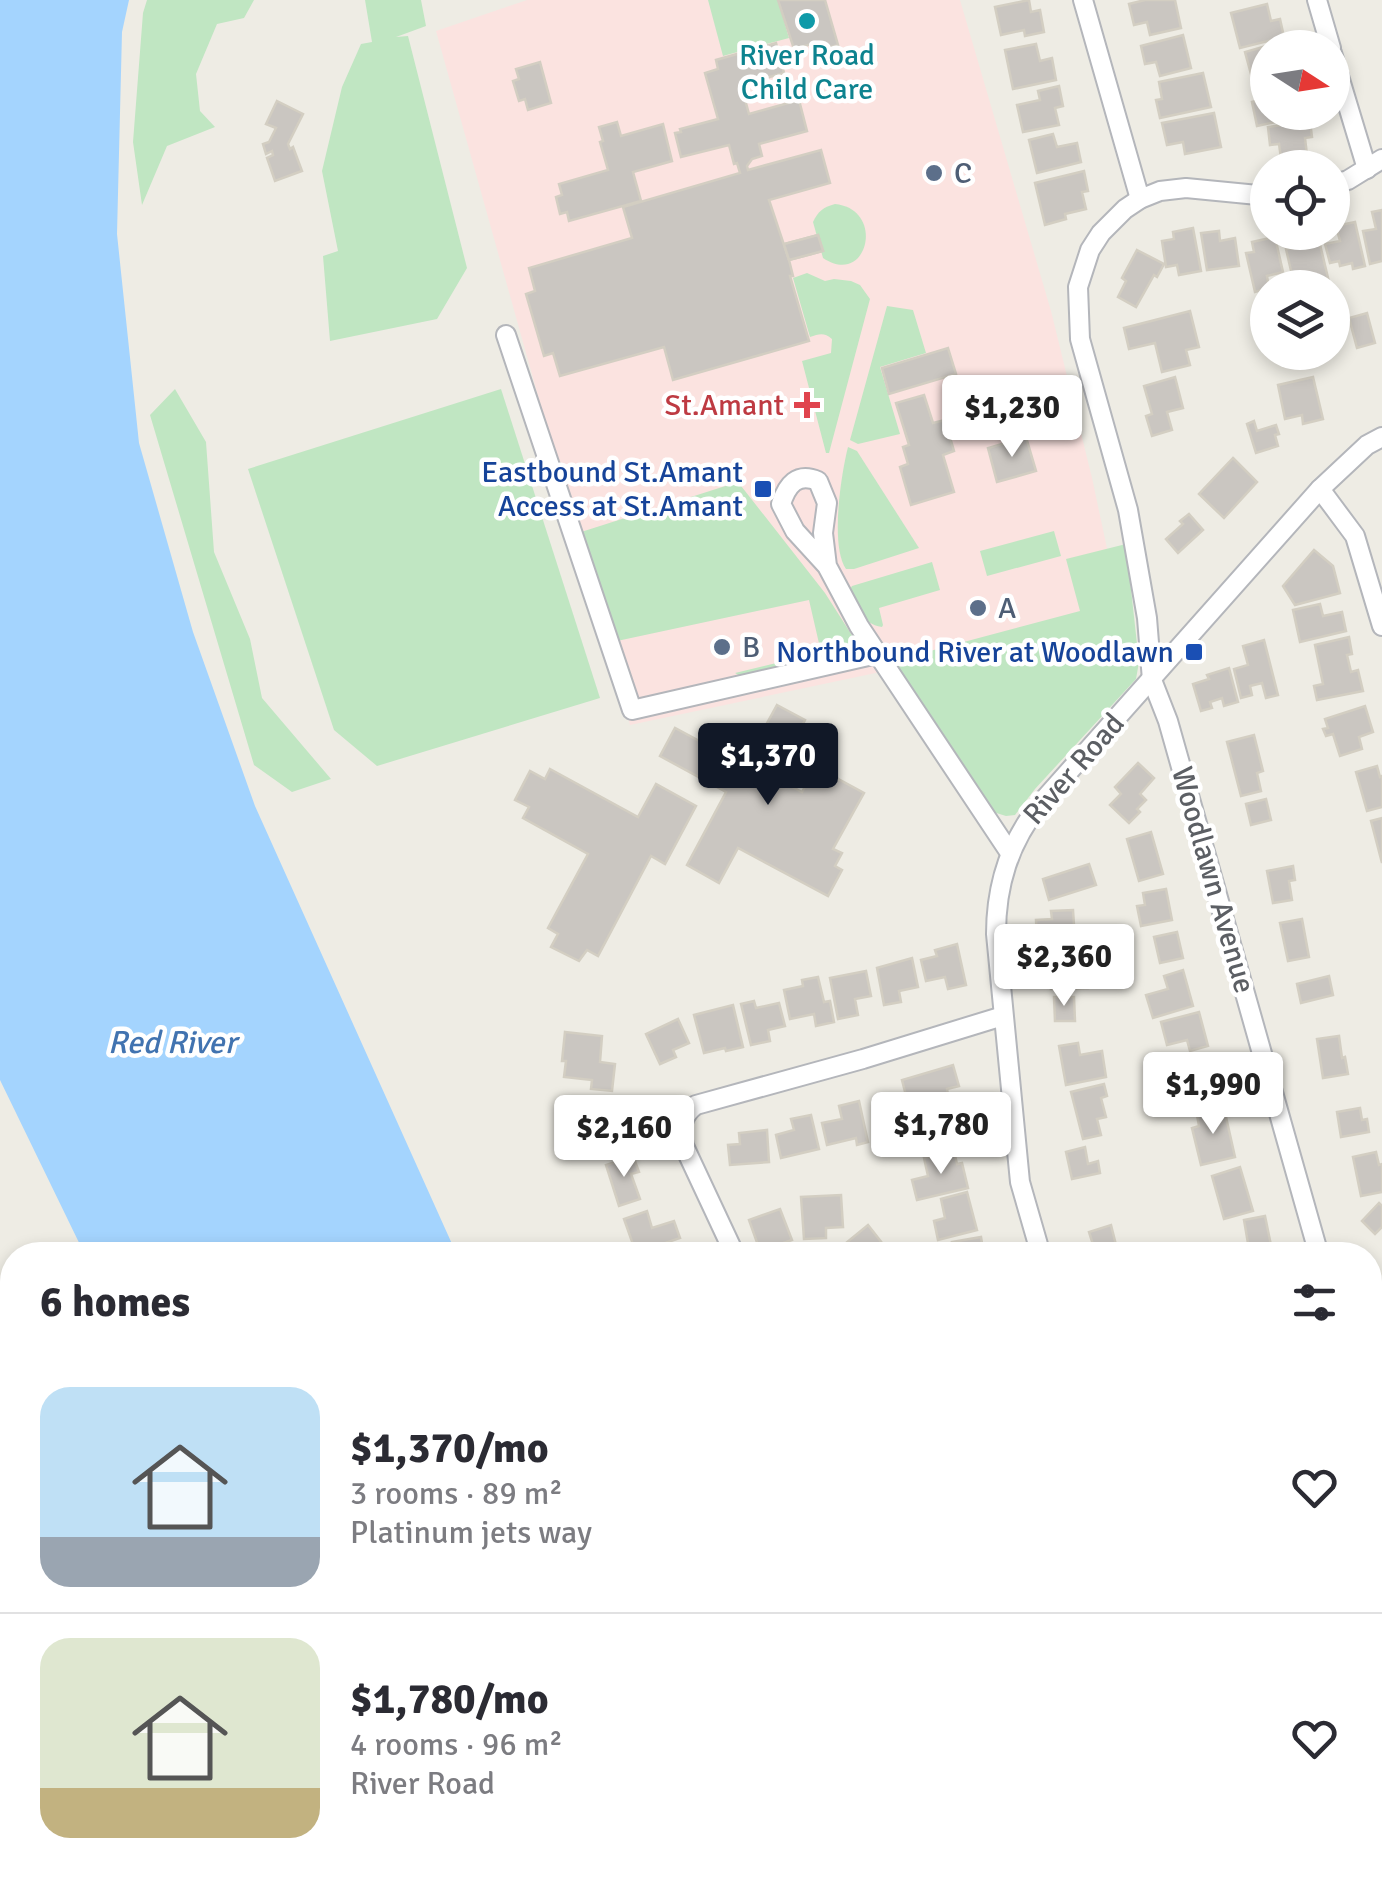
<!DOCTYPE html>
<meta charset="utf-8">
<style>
:root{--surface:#fff;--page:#f2f2f3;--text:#2b2b33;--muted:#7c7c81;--line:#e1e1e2;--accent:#111827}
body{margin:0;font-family:Signika,sans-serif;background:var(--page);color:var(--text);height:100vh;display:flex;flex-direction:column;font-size:38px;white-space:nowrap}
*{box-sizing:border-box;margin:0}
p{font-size:32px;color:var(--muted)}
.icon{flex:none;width:55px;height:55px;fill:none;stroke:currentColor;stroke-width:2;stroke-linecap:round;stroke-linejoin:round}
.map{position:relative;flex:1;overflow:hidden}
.side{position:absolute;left:0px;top:1242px;width:1382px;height:642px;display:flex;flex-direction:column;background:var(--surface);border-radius:40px 40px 0 0;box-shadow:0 5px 15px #0003}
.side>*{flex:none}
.needle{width:65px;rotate:102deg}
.controls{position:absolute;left:1250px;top:30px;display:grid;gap:20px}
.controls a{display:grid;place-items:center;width:100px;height:100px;border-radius:50%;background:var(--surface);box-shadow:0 5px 15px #0003;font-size:50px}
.price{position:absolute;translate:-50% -85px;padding:0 22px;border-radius:10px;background:#fff;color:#222;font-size:32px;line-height:65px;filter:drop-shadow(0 2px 5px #0008)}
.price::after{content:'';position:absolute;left:50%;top:60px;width:30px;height:22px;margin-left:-15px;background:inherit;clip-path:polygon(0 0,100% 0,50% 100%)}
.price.selected{background:var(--accent);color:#fff}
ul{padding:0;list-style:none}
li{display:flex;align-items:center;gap:30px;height:250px;padding:0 40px}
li+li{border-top:2px solid var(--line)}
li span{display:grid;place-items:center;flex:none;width:280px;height:200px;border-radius:30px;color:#555}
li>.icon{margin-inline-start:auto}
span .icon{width:120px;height:120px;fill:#fffc;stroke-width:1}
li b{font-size:42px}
h2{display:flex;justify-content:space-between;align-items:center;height:120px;padding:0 40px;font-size:42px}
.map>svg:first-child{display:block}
</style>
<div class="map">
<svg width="1382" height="1883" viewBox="0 0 1382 1883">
<rect width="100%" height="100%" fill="#eeece4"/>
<path fill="#fbe3e0" d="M527 0H960L1051 311 1092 478 1130 656 904 667 630 725 436 31Z"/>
<g fill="#c0e6c2">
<path d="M147 0H254L244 18 217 24 196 74 200 111 215 127 167 146 142 205 133 142 143 13Z"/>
<path d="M365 0H421L426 26 396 37 408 36 467 268 437 319 330 341 323 256 338 251 322 171 342 87 361 44 372 42Z"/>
<path d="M708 0H778L789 38 723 56Z"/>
<path d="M835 204C886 209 868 288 823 258L813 222C818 211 824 207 835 204Z"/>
<path d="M807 273 825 281 834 279 851 281 860 285 870 299 829 453H826L802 361 831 353 832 339C824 332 819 334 810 337L793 278Z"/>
<path d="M887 306 913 310 926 353 880 367 900 434 858 444 850 440Z"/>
<path d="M175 389 206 442 214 552 250 639 262 698 331 779 292 792 254 765 150 415Z"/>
<path d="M501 389 600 698 377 766 334 730 248 469Z"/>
<path d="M848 447 857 451 919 548 854 569H846C830 546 841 474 848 447Z"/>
<path d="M738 482 825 593 855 640 858 646 855 651 740 676 735 673 821 652 809 600 617 641 578 533Z"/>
<path d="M1054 531 1061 556 987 576 980 551Z"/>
<path d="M1126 544 1139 662 1136 679 1035 789 1015 815 1006 816 990 811 889 656 895 646 900 659 1080 611 1066 559Z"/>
<path d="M932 562 940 590 879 608 883 625 882 627C861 624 858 606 850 589L852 586Z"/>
<path d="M1094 1872 1209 1873 1213 1883H1092Z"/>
</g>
<g fill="#a4d4fe">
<path d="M0 0H129L122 32 117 234 139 443 193 632 255 806 457 1255H85L0 1080Z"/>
<path d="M773 1873 775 1883H406L401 1873Z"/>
</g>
<g fill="#cac6c1" stroke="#d3cec2" stroke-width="2.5">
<path d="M778 0H825L838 45 817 51 815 43 794 49Z"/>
<path d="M1029 0 1031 12 1040 10 1044 32 1025 36 1024 30 1001 35 995 7Z"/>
<path d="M1145 0H1175L1181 28 1150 35 1147 22 1134 25 1129 4Z"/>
<path d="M1267 4 1271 21 1280 19 1284 37 1240 48 1231 13Z"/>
<path d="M1183 35 1191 68 1160 76 1156 62 1145 64 1141 46Z"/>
<path d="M776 43 784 73 741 85 749 114 799 100 807 131 759 144 762 156 752 159 747 166 748 170 821 150 830 183 769 200 789 260 793 276H790L809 341 673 380 664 347 560 376 553 353 544 356 526 294 535 291 529 268 632 238 623 207 740 173 737 163 734 164 729 145 681 157 675 133 681 132 680 129 718 119 705 73 718 69 716 60Z"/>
<path d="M1277 43 1278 48H1268V82L1254 85 1245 52Z"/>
<path d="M1036 44 1040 61 1052 58 1056 80 1013 89 1005 50Z"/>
<path d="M540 62 551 103 528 110 525 99 519 101 513 81 519 79 516 69Z"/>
<path d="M1203 73 1211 107 1160 118 1156 100 1162 99 1159 82Z"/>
<path d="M1059 86 1063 106 1055 108 1059 125 1023 132 1017 105 1040 100 1038 91Z"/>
<path d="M1268 88V112H1307L1308 115 1257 126 1252 102 1260 100 1258 90Z"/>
<path d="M277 101 303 114 288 144 290 149 293 147 302 171 275 181 267 158 273 155 272 151 266 154 263 144 269 142 276 128 266 124Z"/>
<path d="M1214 113 1221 147 1185 154 1183 142 1167 145 1162 123Z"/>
<path d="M1310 121 1312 137 1305 138 1307 155 1281 158 1279 144 1270 145 1268 127Z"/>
<path d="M617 122 621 136 663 124 672 161 633 172 641 201 569 221 567 212 560 214 556 197 562 195 559 184 608 170 600 142 603 141 599 127Z"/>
<path d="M1053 134 1057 147 1077 143 1081 162 1037 173 1029 140Z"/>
<path d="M1084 171 1088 191 1082 192 1086 209 1065 214 1066 219 1045 225 1035 183Z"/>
<path d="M1382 210V261L1370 264 1363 231 1376 229 1372 212Z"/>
<path d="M1355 222 1365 266 1353 269 1352 263 1340 266 1339 261 1330 263 1325 244 1340 241 1336 226Z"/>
<path d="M1193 228 1201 271 1179 275 1177 265 1166 267 1162 241 1174 239 1173 232Z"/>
<path d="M1219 231 1220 241 1235 238 1239 266 1207 270 1201 233Z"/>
<path d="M1317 232 1329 282 1295 288 1286 249 1299 247 1296 237Z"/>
<path d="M818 235 823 251 789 260 784 244Z"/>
<path d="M818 235 823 251 789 260 784 244Z"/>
<path d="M1275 237 1283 272 1267 276 1269 288 1255 292 1246 253 1254 252 1252 242Z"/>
<path d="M1137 250 1164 264 1157 277 1154 275 1136 307 1118 297 1126 281 1122 278Z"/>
<path d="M1190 311 1199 347 1186 350 1190 365 1162 372 1155 343 1129 349 1124 328Z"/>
<path d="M1367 313 1375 343 1357 348 1349 318Z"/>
<path d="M948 348 956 374 889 394 882 368Z"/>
<path d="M1175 377 1183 408 1167 412 1172 430 1152 436 1146 416 1152 414 1144 386Z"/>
<path d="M1313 377 1323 419 1303 424 1302 415 1285 419 1278 385Z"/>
<path d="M924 395 933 423 945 420 954 451 943 455 954 492 911 505 900 467 908 464 903 447 909 445 896 403Z"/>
<path d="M1022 405 1027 423 985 435 980 417Z"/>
<path d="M1254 421 1257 431 1276 425 1279 434 1275 435 1278 446 1256 453 1247 424Z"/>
<path d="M1026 437 1036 471 997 482 988 448Z"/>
<path d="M1233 458 1257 482 1224 518 1199 494Z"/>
<path d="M1189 514 1203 530 1178 553 1166 539 1183 524 1180 521Z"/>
<path d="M1314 550 1333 566 1340 593 1295 605 1283 586Z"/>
<path d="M1320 604 1323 616 1342 612 1346 631 1300 642 1293 610Z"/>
<path d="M1349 637 1352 654 1347 655 1351 672 1358 670 1363 691 1317 700 1314 686 1323 684 1315 645Z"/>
<path d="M1264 640 1278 695 1266 698 1262 683 1250 686 1252 695 1241 698 1234 669 1248 665 1243 646Z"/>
<path d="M1229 668 1238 702 1224 706 1222 698 1210 702 1212 708 1201 711 1193 684 1209 679 1207 675Z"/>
<path d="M777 705 805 720 774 777 802 792 816 767 864 793 833 849 842 853 835 866 842 870 828 896 738 848 719 883 687 865 726 792 660 756 675 728 744 765Z"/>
<path d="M1365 706 1373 732 1359 737 1362 749 1340 756 1333 734 1326 736 1323 729 1328 728 1325 719Z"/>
<path d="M1254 735 1263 771 1257 773 1261 791 1241 796 1227 742Z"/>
<path d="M1138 763 1154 778 1140 794 1146 800 1137 809 1140 812 1129 823 1110 805 1121 794 1115 787Z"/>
<path d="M1377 766 1380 777 1382 776V807L1367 811 1356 772Z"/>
<path d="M550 769 638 817 656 784 696 806 665 864 651 856 598 956 587 950 579 961 551 947 558 934 548 928 588 854 523 818 529 807 515 800 530 771 545 779Z"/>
<path d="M1266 799 1271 820 1251 825 1246 804Z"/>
<path d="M1382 818V863L1371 821Z"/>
<path d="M1151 832 1163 874 1139 881 1127 839Z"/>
<path d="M1089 864 1096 885 1049 900 1043 879Z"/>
<path d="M1293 866 1295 880 1289 881 1292 900 1273 903 1267 871Z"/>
<path d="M1166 889 1172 920 1141 926 1137 906 1145 905 1143 893Z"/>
<path d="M1073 910 1075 940 1054 941V937L1037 938 1036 920 1052 919 1051 911Z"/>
<path d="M1302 919 1309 957 1288 961 1280 923Z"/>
<path d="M1177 932 1183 958 1160 963 1154 937Z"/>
<path d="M957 944 966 985 948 989 945 977 926 981 921 960 937 956 935 950Z"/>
<path d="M1087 954 1088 988 1051 989 1050 955Z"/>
<path d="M912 958 918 987 899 991 901 1002 884 1005 877 968Z"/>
<path d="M1183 970 1193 1006 1153 1018 1146 995 1168 989 1164 976Z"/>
<path d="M866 971 871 996 855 999 858 1015 838 1019 830 978Z"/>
<path d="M1329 976 1333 995 1301 1003 1297 984Z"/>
<path d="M818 977 824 1002 830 1001 834 1022 816 1026 814 1014 790 1019 784 990 803 986 802 980Z"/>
<path d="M1054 997H1074L1075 1021H1055Z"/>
<path d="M754 1001 756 1008 779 1003 785 1026 768 1030 770 1041 751 1045 741 1004Z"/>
<path d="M733 1005 743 1047 726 1051 725 1048 704 1053 694 1015Z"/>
<path d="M1199 1012 1208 1046 1190 1051 1187 1040 1167 1045 1161 1022Z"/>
<path d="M678 1019 689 1043 673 1050 676 1057 660 1064 646 1034Z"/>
<path d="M565 1032 602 1036 600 1062 615 1064 612 1091 591 1089 592 1080 564 1077 566 1061H562Z"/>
<path d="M1339 1036 1342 1058 1345 1057 1348 1074 1323 1078 1317 1039Z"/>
<path d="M1078 1043 1080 1055 1102 1051 1106 1077 1066 1085 1059 1046Z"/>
<path d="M1203 1056 1216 1099 1195 1106 1181 1063Z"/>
<path d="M953 1065 959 1086 947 1089 949 1100 910 1111 902 1080Z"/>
<path d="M1104 1084 1107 1096 1101 1098 1106 1117 1097 1119 1101 1135 1083 1139 1071 1092Z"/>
<path d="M859 1101 868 1142 857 1145 856 1138 827 1145 822 1123 842 1119 839 1106Z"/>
<path d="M572 1104H610L611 1145H605V1157H579L578 1125H573Z"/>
<path d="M955 1107 959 1129H955L958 1144 927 1151 923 1133 911 1135 907 1117Z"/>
<path d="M1224 1108 1235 1157 1201 1165 1192 1128 1199 1126 1197 1115Z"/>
<path d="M1360 1108 1362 1120 1367 1119 1369 1132 1341 1137 1337 1112Z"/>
<path d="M811 1115 819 1149 781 1158 776 1135 794 1130 791 1119Z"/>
<path d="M767 1130 769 1162 730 1165 728 1145 740 1144 739 1133Z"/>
<path d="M1085 1147 1088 1164 1098 1161 1100 1173 1072 1179 1066 1152Z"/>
<path d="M954 1151 957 1164 962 1163 968 1188 917 1200 912 1180 928 1176 924 1158Z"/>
<path d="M1376 1152 1379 1165 1382 1164V1192L1361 1196 1353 1157Z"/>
<path d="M633 1156 639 1172 631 1174 640 1199 619 1206 606 1165Z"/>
<path d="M1240 1167 1253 1211 1224 1219 1212 1176Z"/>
<path d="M967 1192 977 1230 938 1240 934 1221 945 1218 941 1199Z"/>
<path d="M841 1195 843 1227 826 1228V1238L804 1239 801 1197Z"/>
<path d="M1379 1203 1382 1206V1227L1375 1234 1362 1221Z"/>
<path d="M780 1209 792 1240 760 1251 749 1220Z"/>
<path d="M647 1211 652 1228 674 1221 680 1238 636 1253 624 1219Z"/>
<path d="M1265 1216 1273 1255H1250L1244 1220Z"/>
<path d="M868 1225 889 1252 886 1255H845L840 1248Z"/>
<path d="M1111 1225 1116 1245 1095 1251 1089 1232Z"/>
<path d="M981 1237 984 1255H955L952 1242Z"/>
<path d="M1382 1654V1702H1379L1370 1657Z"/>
</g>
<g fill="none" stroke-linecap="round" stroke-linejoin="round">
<g stroke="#b4b6bb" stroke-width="22">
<g id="minor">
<path d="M1083 0 1140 199"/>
<path d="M1317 0 1331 48"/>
<path d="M1332 53 1367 169"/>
<path d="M1332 185 1348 180 1382 159"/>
<path d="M1268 196 1186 188 1160 191 1140 199 1125 209 1101 233 1090 250 1078 287 1080 339 1128 510 1147 618 1152 680 1168 721 1319 1255"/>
<path d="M506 335 632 710 877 654"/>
<path d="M1320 489 1355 536 1382 626"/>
<path d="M827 566 823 533 827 503 818 481C797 472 787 485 781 504L795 531 827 566 859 626 1010 853"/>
<path d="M735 1255 684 1146C680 1128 681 1116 696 1105L863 1059 1003 1016"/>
<path d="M1041 1255 1020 1182 996 934C996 885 1009 843 1040 804L1320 489 1367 445 1382 437"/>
<path d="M1370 1435 1382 1477"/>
<path d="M1370 1620 1382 1617"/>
<path d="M1242 1872 1246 1883"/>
<path d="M1066 1883 1068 1872"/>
</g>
</g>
<use href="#minor" stroke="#fff" stroke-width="18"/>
</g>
<circle fill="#0f9aa8" stroke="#fff" stroke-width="4" cx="807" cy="21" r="10"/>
<g fill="#5c6f8a" stroke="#fff" stroke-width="4">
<circle cx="934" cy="173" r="10"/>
<circle cx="978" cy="608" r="10"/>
<circle cx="722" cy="647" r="10"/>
</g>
<path fill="#e0444e" stroke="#fff" stroke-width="4" d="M802 390h10v10h10v10h-10v10h-10v-10h-10v-10h10z"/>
<g fill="#1a4fb4" stroke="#fff" stroke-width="4">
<rect x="753" y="479" width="20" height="20" rx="5"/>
<rect x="1184" y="642" width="20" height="20" rx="5"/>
</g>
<g text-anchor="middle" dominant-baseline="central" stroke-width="9" stroke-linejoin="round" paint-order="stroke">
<g font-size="30" fill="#0d838f" stroke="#fff">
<text x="807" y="55">River Road<tspan x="807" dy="34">Child Care</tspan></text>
</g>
<g font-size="30" fill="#4e5e75" stroke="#fff" text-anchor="start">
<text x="954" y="173">C</text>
<text x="998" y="608">A</text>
<text x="742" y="647">B</text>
</g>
<g font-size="30" fill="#be3a42" stroke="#fff" text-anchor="end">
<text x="784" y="405">St.Amant</text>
</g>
<g font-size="30" fill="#164399" stroke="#fff" text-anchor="end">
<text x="743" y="472">Eastbound St.Amant<tspan x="743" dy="34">Access at St.Amant</tspan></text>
<text x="1174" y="652">Northbound River at Woodlawn</text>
</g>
<g font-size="30" fill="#5c5f64" stroke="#fff">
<text transform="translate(1074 769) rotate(-49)">River Road</text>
<text transform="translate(1213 880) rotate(74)">Woodlawn Avenue</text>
</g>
<g font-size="32" font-style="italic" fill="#4173b0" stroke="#fff">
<text x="172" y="1042">Red River</text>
</g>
</g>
</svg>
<div class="controls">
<a><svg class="needle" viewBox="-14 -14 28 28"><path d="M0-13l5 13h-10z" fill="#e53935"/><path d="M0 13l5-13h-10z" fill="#7c7c81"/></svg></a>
<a><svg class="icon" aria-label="locate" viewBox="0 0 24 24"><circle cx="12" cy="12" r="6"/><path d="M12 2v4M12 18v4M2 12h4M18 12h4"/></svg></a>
<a><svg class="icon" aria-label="layers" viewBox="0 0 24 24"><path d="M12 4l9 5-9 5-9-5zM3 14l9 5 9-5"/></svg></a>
</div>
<b class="price" style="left:1012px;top:460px">$1,230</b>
<b class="price selected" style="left:768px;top:808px">$1,370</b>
<b class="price" style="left:1064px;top:1009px">$2,360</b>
<b class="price" style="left:1213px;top:1137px">$1,990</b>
<b class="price" style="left:941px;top:1177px">$1,780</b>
<b class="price" style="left:624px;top:1180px">$2,160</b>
<section class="side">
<h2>6 homes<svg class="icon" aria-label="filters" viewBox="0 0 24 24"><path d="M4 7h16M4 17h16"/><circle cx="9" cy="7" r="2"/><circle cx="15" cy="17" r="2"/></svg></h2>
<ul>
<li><span style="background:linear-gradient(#bfe0f5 75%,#9aa5b1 0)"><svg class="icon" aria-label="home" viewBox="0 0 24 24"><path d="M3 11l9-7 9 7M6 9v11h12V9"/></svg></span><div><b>$1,370/mo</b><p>3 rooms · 89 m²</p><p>Platinum jets way</p></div><svg class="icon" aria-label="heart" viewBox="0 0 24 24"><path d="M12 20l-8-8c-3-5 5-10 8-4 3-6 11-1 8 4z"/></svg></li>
<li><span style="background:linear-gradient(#dfe7d0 75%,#c2b280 0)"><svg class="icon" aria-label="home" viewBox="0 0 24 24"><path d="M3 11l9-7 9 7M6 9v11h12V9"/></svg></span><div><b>$1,780/mo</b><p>4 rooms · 96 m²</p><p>River Road</p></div><svg class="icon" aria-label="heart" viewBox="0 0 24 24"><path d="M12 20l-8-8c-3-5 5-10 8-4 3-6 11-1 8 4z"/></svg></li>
</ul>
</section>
</div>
